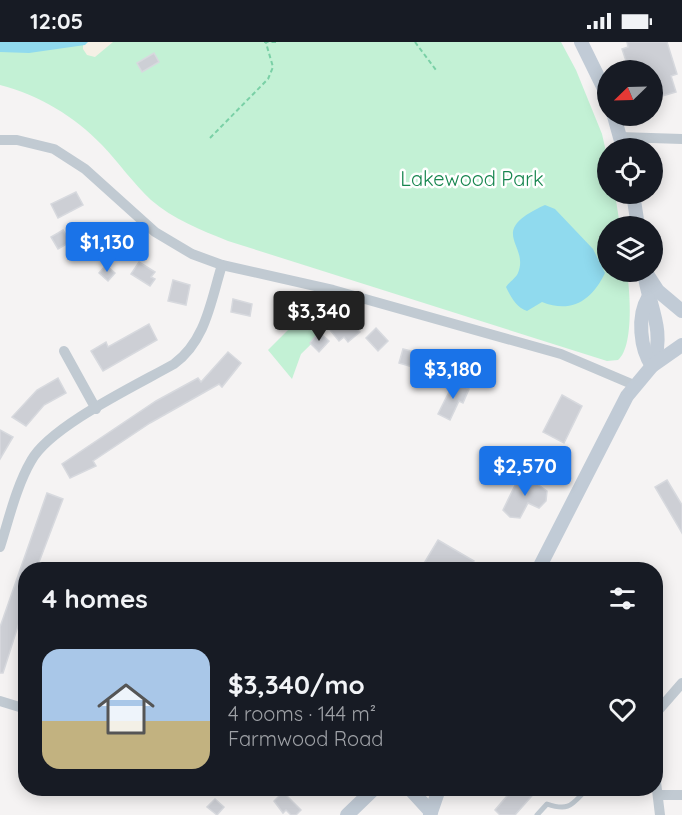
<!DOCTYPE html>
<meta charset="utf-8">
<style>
:root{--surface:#171b24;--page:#20242c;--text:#f1f3f6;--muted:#9ea1a6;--accent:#1a73e8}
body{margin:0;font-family:Quicksand,sans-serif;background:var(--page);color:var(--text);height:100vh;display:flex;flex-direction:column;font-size:22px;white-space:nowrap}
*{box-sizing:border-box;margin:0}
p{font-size:20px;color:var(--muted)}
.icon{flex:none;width:33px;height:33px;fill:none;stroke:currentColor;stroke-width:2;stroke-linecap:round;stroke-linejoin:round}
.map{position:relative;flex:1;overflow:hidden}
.drawer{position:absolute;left:18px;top:520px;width:645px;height:234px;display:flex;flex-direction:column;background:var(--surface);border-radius:24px;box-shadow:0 3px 15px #0003}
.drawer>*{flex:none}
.needle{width:39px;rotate:247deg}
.fabs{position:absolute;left:597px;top:18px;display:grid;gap:12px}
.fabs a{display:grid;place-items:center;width:66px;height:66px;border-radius:50%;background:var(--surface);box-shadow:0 3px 15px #0003;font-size:30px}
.price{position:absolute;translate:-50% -51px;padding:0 14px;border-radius:6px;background:var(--accent);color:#fff;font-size:20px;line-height:39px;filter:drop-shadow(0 2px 3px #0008)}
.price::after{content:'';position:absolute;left:50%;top:36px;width:18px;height:14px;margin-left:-9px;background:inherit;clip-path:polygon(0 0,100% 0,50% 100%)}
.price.on{background:#222;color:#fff}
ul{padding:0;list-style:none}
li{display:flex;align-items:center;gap:18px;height:150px;padding:0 24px}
li span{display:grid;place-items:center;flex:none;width:168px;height:120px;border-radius:18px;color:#555}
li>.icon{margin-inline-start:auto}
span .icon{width:72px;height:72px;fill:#fffc;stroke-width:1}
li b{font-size:26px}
h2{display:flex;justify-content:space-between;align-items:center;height:72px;padding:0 24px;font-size:26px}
.status{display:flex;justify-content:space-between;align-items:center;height:42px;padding:0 30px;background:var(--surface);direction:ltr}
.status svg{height:16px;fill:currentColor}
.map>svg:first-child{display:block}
</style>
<div class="status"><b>12:05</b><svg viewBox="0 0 49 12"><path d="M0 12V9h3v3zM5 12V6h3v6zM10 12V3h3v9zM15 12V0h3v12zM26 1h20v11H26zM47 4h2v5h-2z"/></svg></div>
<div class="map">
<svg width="682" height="773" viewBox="0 0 682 773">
<rect width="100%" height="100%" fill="#f5f3f3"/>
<g fill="#c3f1d5">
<path d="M0 0H561L576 28 602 92 607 114 608 152H615L620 184H608V230H627C630 249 634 305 618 318L607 319 228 199C201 188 173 177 151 158 133 141 119 121 102 103 74 74 39 53 0 43Z"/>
<path d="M317 259 346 268 301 312 292 337 268 308Z"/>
</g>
<path fill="#f5f0e5" d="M83 0H113L95 15 87 13 83 7Z"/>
<g fill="#90daee">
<path d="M0 0H88L85 3 29 11 0 10Z"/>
<path d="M545 163 555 167 593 207 605 231C592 258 572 272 542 260L527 269C516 265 511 255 506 245 509 240 516 236 518 231 530 202 485 190 545 163Z"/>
</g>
<g fill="#cdcfd5" stroke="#d7d9de" stroke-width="1.5">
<path d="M627 0H667L677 32 671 34 676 50 652 57V28H629L622 7 628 5Z"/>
<path d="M154 11 159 20 142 30 137 21Z"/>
<path d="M76 150 83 163 58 176 51 162Z"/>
<path d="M63 188 70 200 58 207 51 195Z"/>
<path d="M100 196 114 208 105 218 91 206Z"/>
<path d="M139 220 155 230 151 235 155 237 150 244 131 232Z"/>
<path d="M106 223 115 231 108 239 99 231Z"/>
<path d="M173 238 190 243 186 263 168 259Z"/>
<path d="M233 257 252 262 250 274 231 270Z"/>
<path d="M347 276 360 290 348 300 344 295 339 299 330 288Z"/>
<path d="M149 282 157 298 103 329 91 309 106 300 108 305Z"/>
<path d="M376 286 388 299 378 309 366 296Z"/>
<path d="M319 290 329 299 319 310 310 301Z"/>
<path d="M403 307 441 316 435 338 420 334 422 330 416 326 399 321Z"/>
<path d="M228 310 241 321 222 345 219 342 150 381 93 419 96 424 70 436 62 422 156 359 198 336 201 340Z"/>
<path d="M58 336 66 351 44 363 26 384 12 375 37 348Z"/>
<path d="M454 340 469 347 463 361 459 359 450 378 438 372Z"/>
<path d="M562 353 582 364 564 401 543 390Z"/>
<path d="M0 388 13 395 0 417Z"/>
<path d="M519 435 530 437 547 449 546 459 539 466 528 461 520 476 510 475 503 468Z"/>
<path d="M667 438 682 463V491L655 445Z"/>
<path d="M47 451 63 457 36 528H26V559L3 631H0V585Z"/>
<path d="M438 498 474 519 468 528H420Z"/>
<path d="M513 747H538L515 773H500L495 768Z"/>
<path d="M283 750 301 768 296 773H291L286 768 283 771 274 759Z"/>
<path d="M215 757 224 765 217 773 207 765Z"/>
</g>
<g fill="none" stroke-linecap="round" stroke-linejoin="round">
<g stroke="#7ad0a6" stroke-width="2" stroke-dasharray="4.5 3" stroke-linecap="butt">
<path d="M264 0H277"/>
<path d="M415 0 436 28"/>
<path d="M210 96 268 37 273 25 266 1"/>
</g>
<g stroke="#c1cad2" stroke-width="5">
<path d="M479 747H480"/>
<path d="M551 747 556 750 567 747"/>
<path d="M537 773 547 762C570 770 572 762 587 747"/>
</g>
<g stroke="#c1cad2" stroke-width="10">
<path d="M620 95 682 97"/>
<path d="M0 98H17L54 107 85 127 155 190 192 212 222 223 333 248 561 312 634 343"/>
<path d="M64 309 96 367"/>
<path d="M0 505C9 477 16 445 31 419 50 384 137 343 174 322 206 299 211 258 222 223"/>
<path d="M0 659 26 667"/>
<path d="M656 671 682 641"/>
<path d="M656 740 660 773"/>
<path d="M659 753H682"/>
</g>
<g stroke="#c1cbd6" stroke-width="14">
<path d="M581 0 608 55"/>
<path d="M614 74 623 106"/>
<path d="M633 152 638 184"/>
<path d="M644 230C648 262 666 288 653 322"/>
<path d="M647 232 658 249 682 269"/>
<path d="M648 256C637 274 640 307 652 324"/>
<path d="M538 528 627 354 652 324 682 303"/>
<path d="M410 747 431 770"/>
<path d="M347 773 374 747"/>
<path d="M430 773 439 747"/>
</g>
</g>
<g text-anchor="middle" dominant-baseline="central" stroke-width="5" stroke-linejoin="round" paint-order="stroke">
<g font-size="20" fill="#17864f" stroke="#fff">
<text x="472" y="136">Lakewood Park</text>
</g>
</g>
</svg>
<div class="fabs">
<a><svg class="needle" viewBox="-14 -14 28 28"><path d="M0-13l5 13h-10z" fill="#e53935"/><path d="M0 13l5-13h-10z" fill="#9ea1a6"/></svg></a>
<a><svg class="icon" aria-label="locate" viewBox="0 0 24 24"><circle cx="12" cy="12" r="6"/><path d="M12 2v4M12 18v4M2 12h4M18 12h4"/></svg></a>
<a><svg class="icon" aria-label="layers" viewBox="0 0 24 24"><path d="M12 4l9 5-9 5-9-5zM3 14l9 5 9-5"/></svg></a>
</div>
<b class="price" style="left:107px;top:231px">$1,130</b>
<b class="price on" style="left:319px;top:300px">$3,340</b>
<b class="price" style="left:453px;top:358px">$3,180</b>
<b class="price" style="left:525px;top:455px">$2,570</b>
<section class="drawer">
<h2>4 homes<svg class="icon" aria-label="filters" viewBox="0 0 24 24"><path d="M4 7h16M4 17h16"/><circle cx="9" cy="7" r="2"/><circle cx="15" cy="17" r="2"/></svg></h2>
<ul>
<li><span style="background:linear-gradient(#a9c7e8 60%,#c2b280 0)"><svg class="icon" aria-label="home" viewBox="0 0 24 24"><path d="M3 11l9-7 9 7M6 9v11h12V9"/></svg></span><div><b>$3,340/mo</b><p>4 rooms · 144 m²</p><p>Farmwood Road</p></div><svg class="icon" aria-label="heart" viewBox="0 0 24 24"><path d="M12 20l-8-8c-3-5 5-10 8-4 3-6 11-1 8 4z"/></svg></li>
</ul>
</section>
</div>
